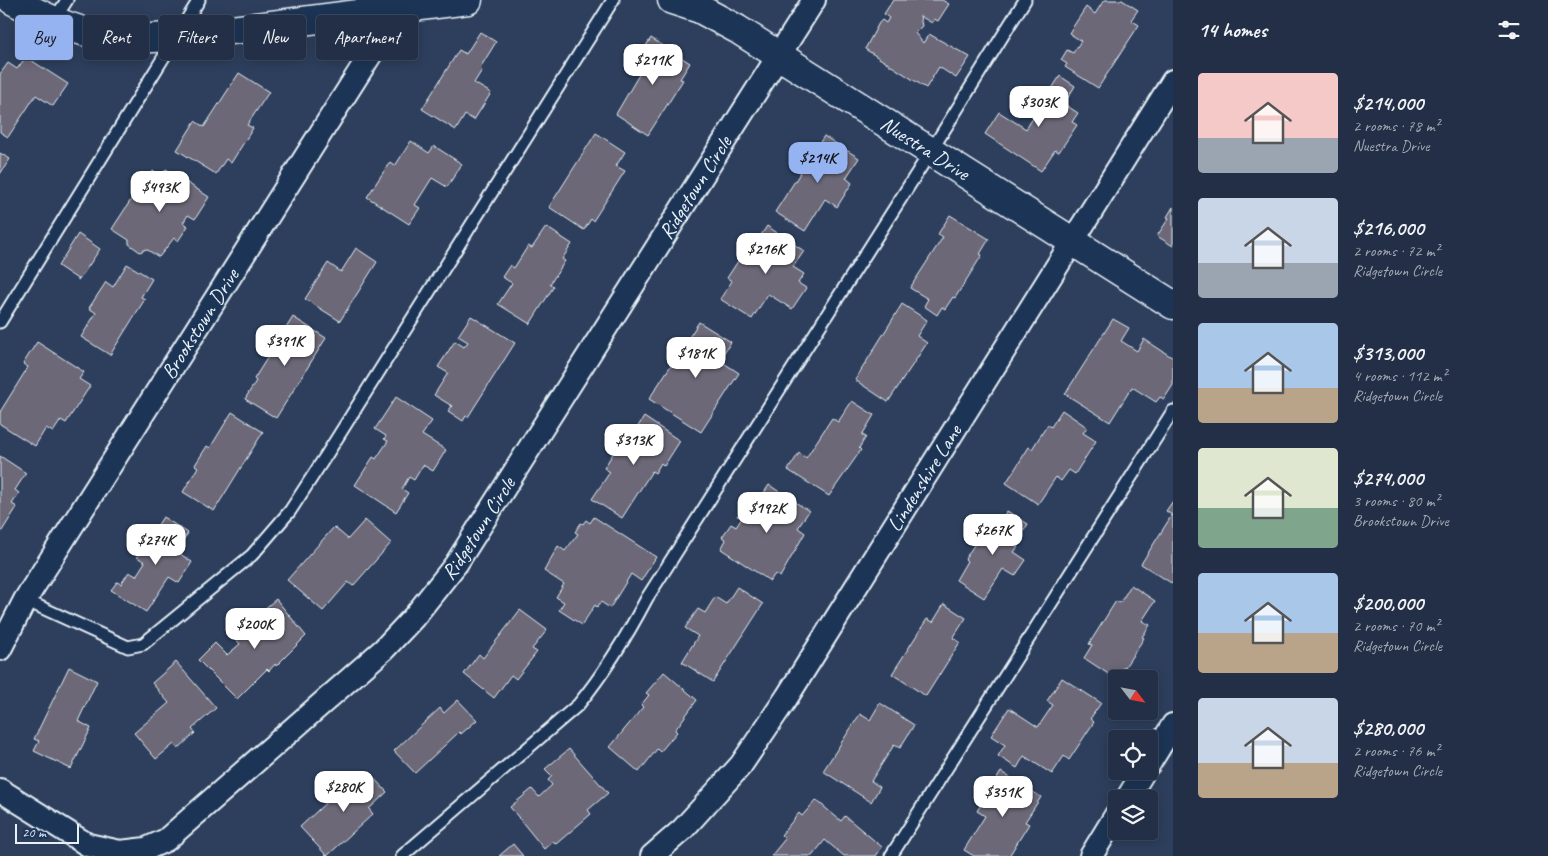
<!DOCTYPE html>
<meta charset="utf-8">
<style>
:root{--surface:#222f46;--page:#2e3b51;--text:#f1f3f6;--muted:#a2a9b3;--line:#3f4a5f;--accent:#95b2f1}
body{margin:0;font-family:Caveat,sans-serif;background:var(--page);color:var(--text);height:100vh;display:flex;flex-direction:column;font-size:19px;white-space:nowrap}
*{box-sizing:border-box;margin:0}
p{font-size:16px;color:var(--muted)}
.icon{flex:none;width:28px;height:28px;fill:none;stroke:currentColor;stroke-width:2;stroke-linecap:round;stroke-linejoin:round}
.map{position:relative;flex:1;overflow:hidden}
.panel{display:flex;flex-direction:column;background:var(--surface);width:375px}
.panel>*{flex:none}
.top-card{position:absolute;left:15px;top:15px;width:475px;height:45px;display:flex;gap:10px}
.needle{width:32px;rotate:122deg}
.buttons{position:absolute;left:1108px;top:670px;display:grid;gap:10px}
.buttons a{display:grid;place-items:center;width:50px;height:50px;border-radius:5px;background:var(--surface);box-shadow:0 2px 12px #0003,0 0 0 1px var(--line);font-size:25px}
.scale{position:absolute;left:15px;bottom:12px;width:64px;box-sizing:border-box;padding-left:5px;border:2px solid #e8f1f8;border-top:0;font-size:14px;line-height:18px;white-space:nowrap;color:#e8f1f8;-webkit-text-stroke:4px #1d3557;paint-order:stroke}
.price{position:absolute;translate:-50% -42px;padding:0 11px;border-radius:10px;background:#fff;color:#222;font-size:16px;line-height:32px;filter:drop-shadow(0 1px 2px #0008)}
.price::after{content:'';position:absolute;left:50%;top:30px;width:15px;height:11px;margin-left:-8px;background:inherit;clip-path:polygon(0 0,100% 0,50% 100%)}
.price.current{background:var(--accent);color:#111}
ul{padding:0;list-style:none}
li{display:flex;align-items:center;gap:15px;height:125px;padding:0 25px}
li span{display:grid;place-items:center;flex:none;width:140px;height:100px;border-radius:5px;color:#555}
li>.icon{margin-inline-start:auto}
span .icon{width:60px;height:60px;fill:#fffc;stroke-width:1}
li b{font-size:21px}
h2{display:flex;justify-content:space-between;align-items:center;height:60px;padding:0 25px;font-size:21px}
.tag{padding:0 18px;border-radius:5px;background:var(--surface);box-shadow:0 2px 12px #0003,0 0 0 1px var(--line);font-size:18px;line-height:45px}
.tag.current{background:var(--accent);color:#111}
main{display:flex;flex:1;min-height:0}
.map>svg:first-child{display:block}
</style>
<main>
<div class="map">
<svg width="1173" height="856" viewBox="0 0 1173 856">
<rect width="100%" height="100%" fill="#2d3f5d"/>
<filter id="ink" filterUnits="userSpaceOnUse"><feTurbulence type="fractalNoise" baseFrequency=".02" numOctaves="2"/><feDisplacementMap in="SourceGraphic" scale="10" xChannelSelector="R" yChannelSelector="G"/><feConvolveMatrix kernelMatrix="1 2 1 2 8 2 1 2 1" color-interpolation-filters="sRGB"/></filter>
<g filter="url(#ink)">
<g fill="#6c6877" stroke="#e8f1f8">
<path d="M893 0H942L949 4 938 21 934 19 932 23 920 16 922 26 915 33 923 43 929 34 970 57 956 78 939 67 926 88 865 49 879 23 882 20 886 23 889 18 884 14Z"/>
<path d="M1104 0H1122L1138 10 1131 20 1139 25 1098 88 1065 67 1067 64 1061 60 1067 50 1073 53 1081 41 1069 33 1086 7 1095 14Z"/>
<path d="M480 32 496 42 480 68 482 70 474 83 491 93 474 120 465 115 456 130 422 109 459 50 466 54Z"/>
<path d="M651 38 690 63 680 79 683 80 648 135 616 114 644 66 637 60Z"/>
<path d="M26 57 68 84 53 106 36 95 8 137 0 132V74L8 63 17 69Z"/>
<path d="M239 73 269 92 247 125 253 128 231 163 226 159 216 174 177 150 195 121 204 127Z"/>
<path d="M1060 76 1075 86 1064 104 1078 113 1072 122 1077 125 1059 152 1055 150 1041 171 985 134 999 112 1026 129Z"/>
<path d="M596 133 625 152 616 166 625 171 593 221 591 219 584 230 549 207Z"/>
<path d="M824 136 859 158 846 178 852 183 837 207 825 199 805 231 775 212Z"/>
<path d="M411 141 429 153 434 146 462 164 447 187 432 178 415 205 420 208 409 224 367 197 390 162 395 166Z"/>
<path d="M0 153 10 159 0 174Z"/>
<path d="M166 169 209 197 195 219 188 215 183 223 188 226 178 241 174 238 159 257 146 249 140 252 129 244V240L112 229 140 186 142 188 153 171 161 177Z"/>
<path d="M1173 207V246L1157 236 1169 218 1167 217Z"/>
<path d="M950 215 989 239 980 254 982 255 955 298 953 297 945 309 942 307 937 315 924 306 928 299 910 288 943 237 938 234Z"/>
<path d="M767 226 804 251 793 267 804 274 798 283 806 288 792 309 768 294 752 319 720 299 732 281 727 278 744 252 748 255Z"/>
<path d="M546 227 572 244 562 259 565 261 550 284 554 286 530 324 498 304 512 283 502 277 510 265 514 268 528 246 532 248Z"/>
<path d="M78 234 100 249 79 280 58 266Z"/>
<path d="M356 248 377 262 340 321 305 299 328 263 341 272Z"/>
<path d="M127 264 152 279 141 297 145 299 110 355 81 337 96 313 89 308 106 282 113 287Z"/>
<path d="M902 304 927 320 917 336 927 343 888 402 855 380Z"/>
<path d="M471 316 515 343 468 417 466 416 463 421 448 411 452 406 434 395 448 373 438 367 455 341 464 347 468 342 458 336Z"/>
<path d="M293 317 326 338 276 418 245 399 256 381 254 379Z"/>
<path d="M1113 319 1129 328 1121 341 1137 351 1144 339 1173 358V385L1164 399 1160 397 1156 402 1132 387 1110 422 1065 394Z"/>
<path d="M699 322 731 342 719 360 739 373 701 432 649 399Z"/>
<path d="M37 342 84 372 79 379 90 386 66 423 61 420 53 432 46 428 35 446 0 424V412L28 367 23 364Z"/>
<path d="M396 397 432 421 422 435 446 450 433 471 423 465 414 480 409 477 402 489 408 493 396 512 355 485 373 457 376 459 388 441 384 439 386 436 375 429Z"/>
<path d="M852 401 874 415 862 435 866 437 859 448 861 450 829 496 788 470 799 453 806 458 832 418 838 422Z"/>
<path d="M1062 410 1087 427 1083 433 1096 441 1075 474 1069 470 1061 481 1056 477 1038 504 1006 483 1029 447 1032 449 1048 424 1051 427Z"/>
<path d="M232 412 263 432 214 511 183 492 198 467 195 465 207 446 210 448Z"/>
<path d="M644 417 680 441 664 466 661 463 655 473 652 471 622 518 592 499 610 472 604 468 617 447 623 450Z"/>
<path d="M0 456 26 473 15 490 19 493 12 504 17 507 0 534Z"/>
<path d="M769 485 809 511 798 528 805 533 780 577 775 574 770 581 721 549 726 540 722 537 731 524 736 527 742 518 737 516 748 500 756 505Z"/>
<path d="M1173 501V584L1141 564 1172 515 1166 511Z"/>
<path d="M1007 511 1028 524 1015 545 1018 547 1014 552 1026 560 1015 576 1003 569 984 598 956 580 967 561 965 559 985 528 992 533Z"/>
<path d="M163 517 188 533 176 551 192 562 179 583 169 577 146 612 111 590 117 582 121 584 129 572 136 576 145 562 137 557Z"/>
<path d="M594 517 656 557 641 581 631 574 610 608 601 602 597 607 595 605 582 625 559 610 564 602 556 597 564 584 544 571 558 546 565 551 578 534 575 532 581 523 583 524 586 520 590 523Z"/>
<path d="M365 520 391 543 353 586 348 582 323 611 287 580 334 527 348 539Z"/>
<path d="M1131 585 1155 601 1142 621 1150 625 1142 637 1144 638 1125 667 1124 666 1116 679 1084 658 1092 645 1089 644 1116 601 1120 603Z"/>
<path d="M737 587 763 604 713 682 682 662 698 636 685 628 698 609 705 613 715 597 726 604Z"/>
<path d="M276 599 306 636 276 666 275 664 269 671 267 669 237 699 198 660 215 643 227 655 240 644 233 636Z"/>
<path d="M944 604 966 618 953 638 960 642 926 696 892 674 927 619 933 622Z"/>
<path d="M520 610 547 630 532 649 537 652 516 679 511 675 494 698 464 674 479 654 483 658Z"/>
<path d="M176 662 216 708 192 729 195 733 178 749 174 744 156 759 134 733 169 703 152 683Z"/>
<path d="M69 667 97 681 78 721 91 728 71 769 34 751 39 741 34 739Z"/>
<path d="M664 672 697 700 675 730 677 732 660 752 657 749 639 772 610 747 643 707 641 705 649 695 646 693Z"/>
<path d="M1062 678 1101 703 1090 719 1094 722 1069 760 1064 756 1052 774 1024 756 1017 768 998 756 1005 745 991 736 1009 708 1038 727 1053 705 1047 701Z"/>
<path d="M458 700 477 720 461 734 459 732 415 773 394 751 440 708 444 713Z"/>
<path d="M880 703 914 725 900 748 894 745 871 781 880 787 871 802 823 771 860 714 870 720Z"/>
<path d="M569 749 608 793 588 810 591 814 556 844 553 841 544 849 510 807 532 789 539 797 552 785 548 780 552 776 545 769Z"/>
<path d="M367 771 387 792 369 809 373 814 327 856 300 827 349 781 352 785Z"/>
<path d="M1001 772 1041 797 1025 822 1029 824 1009 856H974L964 850 985 816 977 811Z"/>
<path d="M816 800 841 821 845 816 882 847 876 856H844L825 840 812 856H771L785 839 781 835 799 813 802 816Z"/>
<path d="M513 844 523 856H499Z"/>
</g>
<g fill="none" stroke-linecap="round" stroke-linejoin="round">
<g stroke="#e8f1f8" stroke-width="15">
<g id="service">
<path d="M54 20 67 0"/>
<path d="M0 322 199 0"/>
<path d="M25 600 128 647 143 644 252 555 290 511 327 454 613 0"/>
<path d="M402 856 578 705C605 672 627 636 647 598L931 151 1025 0"/>
<path d="M891 856 1173 411"/>
</g>
</g>
<g stroke="#e8f1f8" stroke-width="26">
<g id="minor">
<path id="s1" d="M0 649 25 600 405 0"/>
<path d="M1149 764 1173 725"/>
<path id="s2" d="M0 790 88 845 120 852 146 849 166 840 384 649 414 617 456 564 814 0"/>
<path d="M1127 799 1144 771"/>
<path id="s3" d="M652 856 683 829 741 765 787 697 1173 81"/>
<path d="M1091 856 1116 815"/>
</g>
</g>
<g stroke="#e8f1f8" stroke-width="31">
<g id="tertiary">
<path d="M12 0C50 20 85 37 129 39 145 39 160 37 176 37L468 0"/>
<path id="s4" d="M672 0 700 9 737 29 1173 305"/>
</g>
</g>
<use href="#service" stroke="#1d3557" stroke-width="11"/>
<use href="#minor" stroke="#1d3557" stroke-width="22"/>
<use href="#tertiary" stroke="#1d3557" stroke-width="28"/>
</g>
</g>
<g text-anchor="middle" dominant-baseline="central" stroke-width="5" stroke-linejoin="round" paint-order="stroke">
<g font-size="21" fill="#e8f1f8" stroke="#1d3557">
<text stroke="none"><textPath href="#s4" startOffset="294">Nuestra Drive</textPath></text>
<text stroke="none"><textPath href="#s2" startOffset="1032">Ridgetown Circle</textPath></text>
<text stroke="none"><textPath href="#s1" startOffset="382">Brookstown Drive</textPath></text>
<text stroke="none"><textPath href="#s3" startOffset="468">Lindenshire Lane</textPath></text>
<text stroke="none"><textPath href="#s2" startOffset="628">Ridgetown Circle</textPath></text>
</g>
</g>
</svg>
<div class="buttons">
<a><svg class="needle" viewBox="-14 -14 28 28"><path d="M0-13l5 13h-10z" fill="#e53935"/><path d="M0 13l5-13h-10z" fill="#a2a9b3"/></svg></a>
<a><svg class="icon" aria-label="locate" viewBox="0 0 24 24"><circle cx="12" cy="12" r="6"/><path d="M12 2v4M12 18v4M2 12h4M18 12h4"/></svg></a>
<a><svg class="icon" aria-label="layers" viewBox="0 0 24 24"><path d="M12 4l9 5-9 5-9-5zM3 14l9 5 9-5"/></svg></a>
</div>
<div class="scale">20 m</div>
<b class="price" style="left:653px;top:86px">$211K</b>
<b class="price" style="left:1039px;top:128px">$303K</b>
<b class="price current" style="left:818px;top:184px">$214K</b>
<b class="price" style="left:160px;top:213px">$493K</b>
<b class="price" style="left:766px;top:275px">$216K</b>
<b class="price" style="left:285px;top:367px">$391K</b>
<b class="price" style="left:696px;top:379px">$181K</b>
<b class="price" style="left:634px;top:466px">$313K</b>
<b class="price" style="left:767px;top:534px">$192K</b>
<b class="price" style="left:993px;top:556px">$267K</b>
<b class="price" style="left:156px;top:566px">$274K</b>
<b class="price" style="left:255px;top:650px">$200K</b>
<b class="price" style="left:344px;top:813px">$280K</b>
<b class="price" style="left:1003px;top:818px">$351K</b>
<div class="top-card">
<a class="tag current">Buy</a>
<a class="tag">Rent</a>
<a class="tag">Filters</a>
<a class="tag">New</a>
<a class="tag">Apartment</a>
</div>
</div>
<section class="panel">
<h2>14 homes<svg class="icon" aria-label="filters" viewBox="0 0 24 24"><path d="M4 7h16M4 17h16"/><circle cx="9" cy="7" r="2"/><circle cx="15" cy="17" r="2"/></svg></h2>
<ul>
<li><span style="background:linear-gradient(#f6c9c9 65%,#9aa5b1 0)"><svg class="icon" aria-label="home" viewBox="0 0 24 24"><path d="M3 11l9-7 9 7M6 9v11h12V9"/></svg></span><div><b>$214,000</b><p>2 rooms · 78 m²</p><p>Nuestra Drive</p></div></li>
<li><span style="background:linear-gradient(#c9d6e8 65%,#9aa5b1 0)"><svg class="icon" aria-label="home" viewBox="0 0 24 24"><path d="M3 11l9-7 9 7M6 9v11h12V9"/></svg></span><div><b>$216,000</b><p>2 rooms · 72 m²</p><p>Ridgetown Circle</p></div></li>
<li><span style="background:linear-gradient(#a9c7e8 65%,#b9a48a 0)"><svg class="icon" aria-label="home" viewBox="0 0 24 24"><path d="M3 11l9-7 9 7M6 9v11h12V9"/></svg></span><div><b>$313,000</b><p>4 rooms · 112 m²</p><p>Ridgetown Circle</p></div></li>
<li><span style="background:linear-gradient(#dfe7d0 60%,#7fa58c 0)"><svg class="icon" aria-label="home" viewBox="0 0 24 24"><path d="M3 11l9-7 9 7M6 9v11h12V9"/></svg></span><div><b>$274,000</b><p>3 rooms · 80 m²</p><p>Brookstown Drive</p></div></li>
<li><span style="background:linear-gradient(#a9c7e8 60%,#b9a48a 0)"><svg class="icon" aria-label="home" viewBox="0 0 24 24"><path d="M3 11l9-7 9 7M6 9v11h12V9"/></svg></span><div><b>$200,000</b><p>2 rooms · 70 m²</p><p>Ridgetown Circle</p></div></li>
<li><span style="background:linear-gradient(#c9d6e8 65%,#b9a48a 0)"><svg class="icon" aria-label="home" viewBox="0 0 24 24"><path d="M3 11l9-7 9 7M6 9v11h12V9"/></svg></span><div><b>$280,000</b><p>2 rooms · 76 m²</p><p>Ridgetown Circle</p></div></li>
</ul>
</section>
</main>
